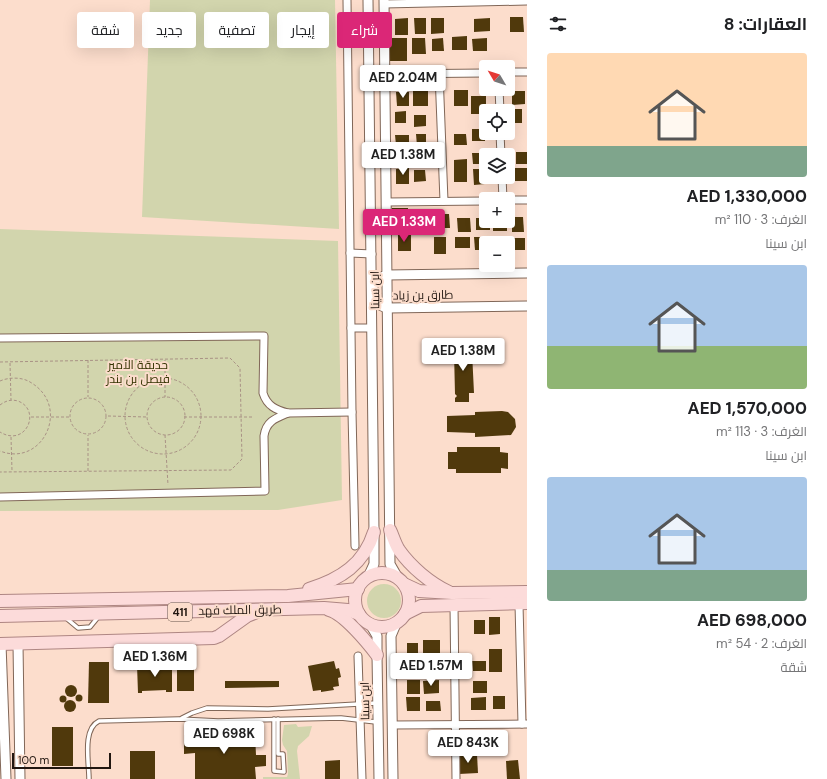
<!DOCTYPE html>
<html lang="ar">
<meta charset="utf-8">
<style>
:root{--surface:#fff;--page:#f6f6f6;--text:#202124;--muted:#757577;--accent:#db2777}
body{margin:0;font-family:"DM Sans",Cairo,sans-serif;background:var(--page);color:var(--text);direction:rtl;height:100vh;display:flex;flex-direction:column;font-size:15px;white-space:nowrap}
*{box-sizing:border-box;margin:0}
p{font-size:13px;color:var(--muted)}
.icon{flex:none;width:22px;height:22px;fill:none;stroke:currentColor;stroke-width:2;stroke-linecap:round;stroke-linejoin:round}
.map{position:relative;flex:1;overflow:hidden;direction:ltr}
.panel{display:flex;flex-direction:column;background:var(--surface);width:300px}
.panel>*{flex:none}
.top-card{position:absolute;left:12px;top:12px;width:380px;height:36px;direction:rtl;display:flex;gap:8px}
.needle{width:26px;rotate:309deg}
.controls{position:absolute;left:479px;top:60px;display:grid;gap:8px}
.controls a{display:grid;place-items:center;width:36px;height:36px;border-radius:4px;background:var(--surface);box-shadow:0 4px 16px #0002;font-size:20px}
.scale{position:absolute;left:12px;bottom:10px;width:99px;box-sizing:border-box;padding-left:4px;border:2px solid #211610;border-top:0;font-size:11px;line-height:14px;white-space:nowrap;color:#211610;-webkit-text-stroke:3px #fcddcc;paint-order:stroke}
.price{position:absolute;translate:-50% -34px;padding:0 9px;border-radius:4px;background:#fff;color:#222;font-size:13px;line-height:26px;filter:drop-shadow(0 1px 2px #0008)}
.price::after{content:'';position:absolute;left:50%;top:24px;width:12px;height:9px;margin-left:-6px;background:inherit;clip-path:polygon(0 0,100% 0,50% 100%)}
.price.selected{background:var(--accent);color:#fff}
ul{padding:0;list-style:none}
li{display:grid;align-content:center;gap:8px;height:212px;padding:0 20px}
li span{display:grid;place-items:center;height:124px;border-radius:4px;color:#555}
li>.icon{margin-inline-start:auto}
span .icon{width:72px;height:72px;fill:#fffc;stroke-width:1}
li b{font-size:17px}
h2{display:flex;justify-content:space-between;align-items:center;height:48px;padding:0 20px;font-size:17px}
.tag{padding:0 14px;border-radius:4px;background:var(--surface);box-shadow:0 4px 16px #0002;font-size:14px;line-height:36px}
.tag.selected{background:var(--accent);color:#fff}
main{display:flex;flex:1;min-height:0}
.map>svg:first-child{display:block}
</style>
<main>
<section class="panel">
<h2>العقارات: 8<svg class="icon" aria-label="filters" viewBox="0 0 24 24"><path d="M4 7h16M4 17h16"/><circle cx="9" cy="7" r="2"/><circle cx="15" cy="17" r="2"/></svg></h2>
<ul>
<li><span style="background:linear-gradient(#ffd9b3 75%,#7fa58c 0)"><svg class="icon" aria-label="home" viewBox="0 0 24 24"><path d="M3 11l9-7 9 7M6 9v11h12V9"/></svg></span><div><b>AED 1,330,000</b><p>الغرف: 3 · 110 m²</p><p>ابن سينا</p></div></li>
<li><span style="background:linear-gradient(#a9c7e8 65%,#8fb573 0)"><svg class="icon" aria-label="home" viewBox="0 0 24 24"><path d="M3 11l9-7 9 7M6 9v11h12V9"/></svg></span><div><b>AED 1,570,000</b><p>الغرف: 3 · 113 m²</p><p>ابن سينا</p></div></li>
<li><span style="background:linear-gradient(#a9c7e8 75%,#7fa58c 0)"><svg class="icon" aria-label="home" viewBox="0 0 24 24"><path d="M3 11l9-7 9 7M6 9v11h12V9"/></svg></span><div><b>AED 698,000</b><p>الغرف: 2 · 54 m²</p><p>شقة</p></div></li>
</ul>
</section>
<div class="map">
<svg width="527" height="779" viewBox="0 0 527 779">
<rect width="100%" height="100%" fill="#fcddcc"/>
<g fill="#d2d5ad">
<path d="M150 0H335L339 229 142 217Z"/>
<path d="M0 229 338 241 342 500 278 510 0 511Z"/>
<circle cx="384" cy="601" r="17"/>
<path d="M296 724 298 727 312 726 309 736 298 746 297 751 300 779H263V777H287L288 774 287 751 283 745 282 740 284 725Z"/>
</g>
<g fill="#50390c">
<path d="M510 17H523L524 32H510Z"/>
<path d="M408 18V35H395V19Z"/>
<path d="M414 18H426V34H415Z"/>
<path d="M431 18H444V33L431 34Z"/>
<path d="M490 18V31L474 32V19Z"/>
<path d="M467 36V50H452V37Z"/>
<path d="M389 38H407V61H390Z"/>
<path d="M412 38H425L426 54H412Z"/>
<path d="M443 38 444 51H432V39Z"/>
<path d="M487 38V51H473L472 39Z"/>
<rect x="454" y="90" width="14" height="16"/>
<rect x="413" y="91" width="15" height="15"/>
<path d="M512 91H525V104L512 105Z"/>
<path d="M396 92H409V106H397Z"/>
<rect x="471" y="96" width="15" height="18"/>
<path d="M513 109H522V123H514Z"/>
<path d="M406 111V123H395V112Z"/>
<path d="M414 115H426V126L414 127Z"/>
<rect x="472" y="129" width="13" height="12"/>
<path d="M416 134H426V145L417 146Z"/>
<path d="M454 134H466L467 145H454Z"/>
<path d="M395 135H409V145H396Z"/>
<rect x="516" y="152" width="11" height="12"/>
<path d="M472 153H484V164H473Z"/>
<rect x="412" y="154" width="12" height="12"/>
<path d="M467 159V182H454V160Z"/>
<path d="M409 168V184H396V169Z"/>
<rect x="515" y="168" width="12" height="13"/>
<path d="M473 169H485V184L474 185Z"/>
<path d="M414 170H425L426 181 414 182Z"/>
<rect x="392" y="208" width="16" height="22"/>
<path d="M441 214H449L450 228H441Z"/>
<path d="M427 217 428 234H414V218Z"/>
<path d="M512 217H523L524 232H512Z"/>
<path d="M457 218H470L471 232H458Z"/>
<path d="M476 218H486V221H490V230H476Z"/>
<rect x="493" y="221" width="14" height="10"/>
<rect x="398" y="235" width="13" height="16"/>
<rect x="494" y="236" width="13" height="7"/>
<rect x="434" y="237" width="12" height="17"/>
<rect x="455" y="237" width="15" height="11"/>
<path d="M474 237H485V250H475Z"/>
<path d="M512 238H525V250H513Z"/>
<path d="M469 342V351L472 352 474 393H469V402H455V398L457 396 455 394 454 352 456 351 453 348V343Z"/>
<path d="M502 411 508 412 515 419 516 427 511 435 475 437V433L447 432V416L475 415V412Z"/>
<path d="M457 447H500V452L508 453V469L501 468V473H456V469H448V452H457Z"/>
<path d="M489 617H500V634L489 635Z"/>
<rect x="474" y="620" width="11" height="14"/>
<path d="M423 640H440V653L423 654Z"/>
<rect x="407" y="643" width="11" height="11"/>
<rect x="489" y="649" width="13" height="23"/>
<rect x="426" y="657" width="10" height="13"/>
<path d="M420 658 421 674H407V659Z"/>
<path d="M334 661 336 669 339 668 341 677 338 678 339 686 333 687 334 690 321 692V690L313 691 308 666Z"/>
<path d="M472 661H486V671H473Z"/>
<path d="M89 662H109V703H88Z"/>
<rect x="177" y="664" width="17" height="27"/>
<path d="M137 665H172V692H166V690L142 691V693H138Z"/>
<rect x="407" y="680" width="13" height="14"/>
<path d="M439 680V693L424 694 423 681Z"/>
<path d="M225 681H279V687L225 688Z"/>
<rect x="473" y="681" width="14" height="12"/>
<circle cx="71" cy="691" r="6"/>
<circle cx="79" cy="698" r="3.5"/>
<circle cx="63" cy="699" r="3.5"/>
<rect x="493" y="696" width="12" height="13"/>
<path d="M406 697H420V711H407Z"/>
<path d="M486 697V710H471V698Z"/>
<circle cx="70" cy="706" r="6"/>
<path d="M426 701H440L441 711H426Z"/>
<rect x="52" y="727" width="21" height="39"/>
<path d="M214 730H235V737L236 736V732H250L249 735H255L256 755H266V766L255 767 256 779H195V753L184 754V735L210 734V743H213Z"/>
<rect x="130" y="751" width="25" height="28"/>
<path d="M459 754H477L478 773 459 774Z"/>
<path d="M340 760V779H325V761Z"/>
<path d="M518 760 520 779H507L506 761Z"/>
</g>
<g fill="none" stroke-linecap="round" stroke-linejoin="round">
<g stroke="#816758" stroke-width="5.5">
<g id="service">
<path d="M66 618 78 628 90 627 99 616"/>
<path d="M182 718 192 713 207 708 268 709 377 703"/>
<path d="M274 719V771L284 772 283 754H278V719"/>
<path d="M89 779C89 762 82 729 99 721L179 719 218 721 341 718 376 722"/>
</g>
</g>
<g stroke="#816758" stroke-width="9">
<g id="minor">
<path d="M347 0 352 412 355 546"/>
<path d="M384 4 527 1"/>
<path d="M508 72H527"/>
<path d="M439 73 444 201"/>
<path d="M385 74 486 73"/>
<path d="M499 89 500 111"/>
<path d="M500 133 501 155"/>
<path d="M502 177 503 199"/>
<path d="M508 200H527"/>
<path d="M386 202 486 201"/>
<path d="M350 253 372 254"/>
<path d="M351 328H372"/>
<path d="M0 338 264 336 263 393C267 406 276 410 288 413 276 418 266 421 264 436L265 491 0 497"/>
<path d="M288 413 352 412"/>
<path d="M519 604 522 724"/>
<path d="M454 605 456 779"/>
<path d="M358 656 362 779"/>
<path d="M393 725 527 724"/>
</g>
</g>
<g stroke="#816758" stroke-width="11">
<g id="tertiary">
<path d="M384 0 390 564 398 578"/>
<path d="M527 273 387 275C367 280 367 304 388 308L527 306"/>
<path d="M368 577 374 564V532L368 0"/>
<path d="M370 624 377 636V655L379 779"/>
<path d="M1 644 6 779"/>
<path d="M18 644 20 779"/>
<path d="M393 779 391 636 396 624"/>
</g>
</g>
<g stroke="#ae8683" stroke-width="14">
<g id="primary">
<path d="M390 530C393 536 395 544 399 550 411 567 430 583 449 592"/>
<circle cx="382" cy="600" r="27"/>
<path d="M404 584 419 591 452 593 527 592"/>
<path d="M309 589C341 579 364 564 374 532"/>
<path d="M0 601 288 596 358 589"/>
<path d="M329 610C344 614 367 642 377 655"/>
<path d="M405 614 421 606 527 603"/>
<path d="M0 616 324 608 348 610 359 614"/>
<path d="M0 644 214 638 219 636 247 616 257 612"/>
</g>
</g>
<g stroke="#a99285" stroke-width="1" stroke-dasharray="3 2" stroke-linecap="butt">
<path d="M88 360V397"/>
<path d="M165 360V397"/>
<path d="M0 362 230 358 240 368 242 459 231 470 0 472"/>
<path d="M10 363 11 400"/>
<circle cx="163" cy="416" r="38"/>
<path d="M0 381C9 377 22 377 30 382 72 406 43 468 0 451"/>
<circle cx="166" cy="416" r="19"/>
<circle cx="88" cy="416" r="18"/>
<path d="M0 405C5 401 11 399 18 401 42 410 26 448 0 432"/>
<path d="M108 416 147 417"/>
<path d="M31 417H70"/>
<path d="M184 417H253"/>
<path d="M165 435 168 485"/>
<path d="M11 437 12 471"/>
<path d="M88 471V435"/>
</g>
<use href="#service" stroke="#fff" stroke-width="3.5"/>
<use href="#minor" stroke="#fff" stroke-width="7"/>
<use href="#tertiary" stroke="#fff" stroke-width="9"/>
<use href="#primary" stroke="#fcdbda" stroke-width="12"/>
</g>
<g text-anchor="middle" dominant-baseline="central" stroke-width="4" stroke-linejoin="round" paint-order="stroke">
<rect fill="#fcddcc" stroke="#635248" stroke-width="1" x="168" y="603" width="24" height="18" rx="3"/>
<g font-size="11" font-weight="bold" fill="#211610">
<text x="180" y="612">411</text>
</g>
<g font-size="12" fill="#211610" stroke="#fcddcc">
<text transform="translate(375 290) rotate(-91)">ابن سينا</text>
<text transform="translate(423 295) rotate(-1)">طارق بن زياد</text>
<text transform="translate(240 610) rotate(-1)">طريق الملك فهد</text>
<text transform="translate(365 701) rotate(-91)">ابن سينا</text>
</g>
<g font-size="12" fill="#330" stroke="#fcddcc">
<text x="138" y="365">حديقة الأمير<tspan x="138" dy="14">فيصل بن بندر</tspan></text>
</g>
</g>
</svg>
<div class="controls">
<a><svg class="needle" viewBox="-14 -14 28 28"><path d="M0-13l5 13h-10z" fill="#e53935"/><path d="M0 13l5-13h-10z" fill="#757577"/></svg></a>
<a><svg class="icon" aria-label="locate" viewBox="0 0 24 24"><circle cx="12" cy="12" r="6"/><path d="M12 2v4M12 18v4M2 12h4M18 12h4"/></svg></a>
<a><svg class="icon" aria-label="layers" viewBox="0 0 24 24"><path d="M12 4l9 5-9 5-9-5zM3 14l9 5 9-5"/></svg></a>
<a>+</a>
<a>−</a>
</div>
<div class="scale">100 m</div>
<b class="price" style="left:403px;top:99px">AED 2.04M</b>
<b class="price" style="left:403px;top:176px">AED 1.38M</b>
<b class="price selected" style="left:404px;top:243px">AED 1.33M</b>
<b class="price" style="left:463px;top:372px">AED 1.38M</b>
<b class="price" style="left:155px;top:678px">AED 1.36M</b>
<b class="price" style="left:431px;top:687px">AED 1.57M</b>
<b class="price" style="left:224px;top:755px">AED 698K</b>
<b class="price" style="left:468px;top:764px">AED 843K</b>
<div class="top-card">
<a class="tag selected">شراء</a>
<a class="tag">إيجار</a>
<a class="tag">تصفية</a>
<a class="tag">جديد</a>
<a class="tag">شقة</a>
</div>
</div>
</main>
